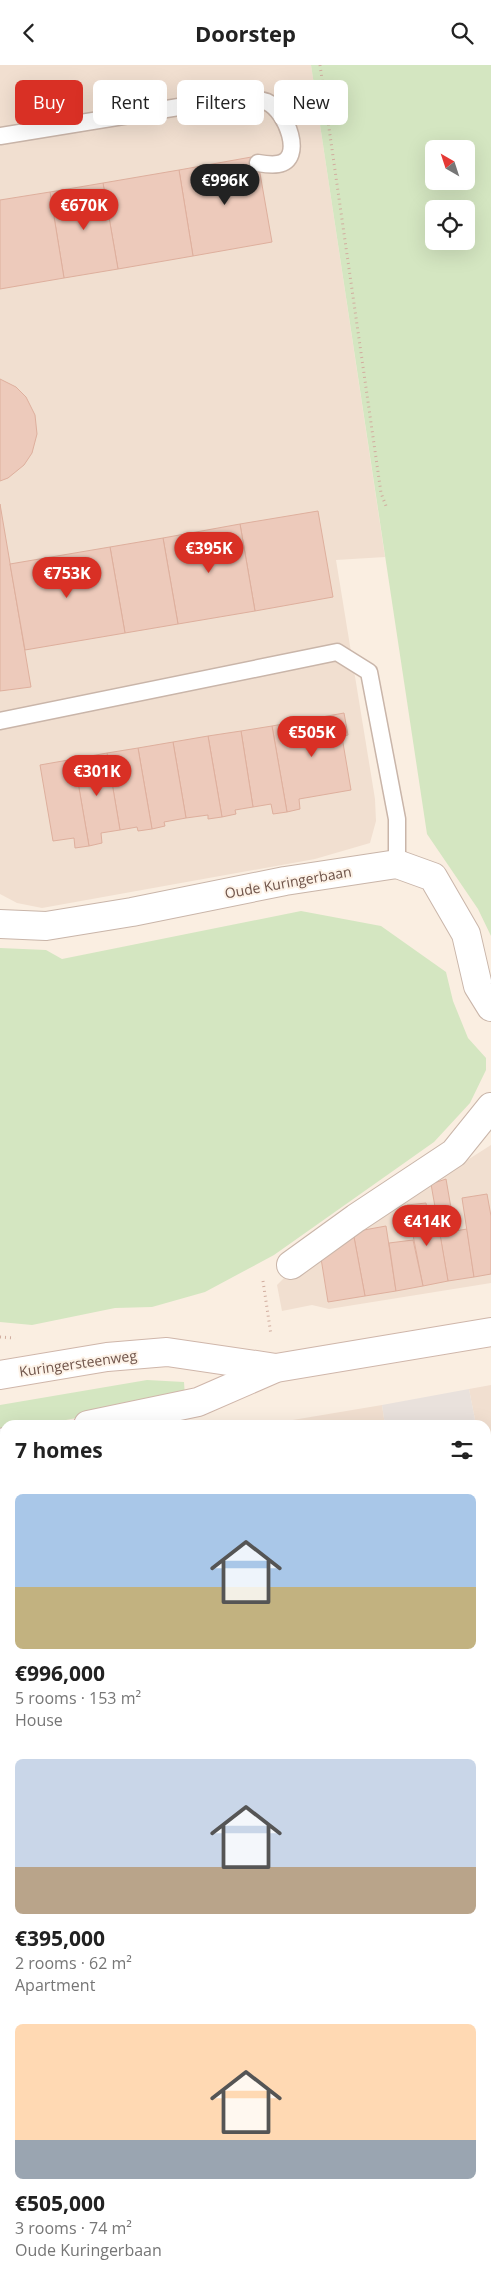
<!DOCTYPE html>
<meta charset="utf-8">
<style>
:root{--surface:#fff;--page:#f6f6f6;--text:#222;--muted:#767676;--accent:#d93025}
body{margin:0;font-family:"Open Sans",sans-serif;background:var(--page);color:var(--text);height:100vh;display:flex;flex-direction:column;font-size:19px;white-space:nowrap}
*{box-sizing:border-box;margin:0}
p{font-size:16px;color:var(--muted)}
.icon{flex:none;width:28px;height:28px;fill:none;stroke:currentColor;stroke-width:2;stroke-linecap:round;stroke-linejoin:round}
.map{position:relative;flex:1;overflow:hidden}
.side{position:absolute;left:0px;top:1355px;width:491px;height:865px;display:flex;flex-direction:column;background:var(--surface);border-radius:15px 15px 0 0;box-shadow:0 5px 20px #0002}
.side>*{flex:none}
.top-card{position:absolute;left:15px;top:15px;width:461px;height:45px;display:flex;gap:10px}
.needle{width:32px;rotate:321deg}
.tools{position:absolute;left:425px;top:75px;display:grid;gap:10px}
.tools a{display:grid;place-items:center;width:50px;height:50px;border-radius:8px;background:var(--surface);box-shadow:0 5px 20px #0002;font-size:25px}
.price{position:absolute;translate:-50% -42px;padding:0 11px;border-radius:18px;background:var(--accent);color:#fff;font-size:16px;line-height:32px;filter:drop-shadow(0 1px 2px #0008)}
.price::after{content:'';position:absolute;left:50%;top:30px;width:15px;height:11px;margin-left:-8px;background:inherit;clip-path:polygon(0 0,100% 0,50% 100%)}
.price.selected{background:#222;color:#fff}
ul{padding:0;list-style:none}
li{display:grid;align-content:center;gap:10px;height:265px;padding:0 15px}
li span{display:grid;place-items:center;height:155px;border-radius:8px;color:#555}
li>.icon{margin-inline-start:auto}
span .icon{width:90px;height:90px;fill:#fffc;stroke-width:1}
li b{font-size:21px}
h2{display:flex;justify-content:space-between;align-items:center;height:60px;padding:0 15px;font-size:21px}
.chip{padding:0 18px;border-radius:8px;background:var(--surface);box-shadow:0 5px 20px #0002;font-size:18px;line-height:45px}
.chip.selected{background:var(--accent);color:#fff}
header{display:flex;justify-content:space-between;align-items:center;height:65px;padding:0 15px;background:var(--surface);font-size:22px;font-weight:700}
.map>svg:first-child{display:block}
</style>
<header><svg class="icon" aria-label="back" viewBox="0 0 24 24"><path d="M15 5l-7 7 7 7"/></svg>Doorstep<svg class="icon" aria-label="search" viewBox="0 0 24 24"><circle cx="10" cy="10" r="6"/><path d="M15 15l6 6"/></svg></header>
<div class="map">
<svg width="491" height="2220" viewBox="0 0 491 2220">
<rect width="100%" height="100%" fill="#faeee1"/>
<g fill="#f1dfd0">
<path d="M0 0H311L385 492 336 495 375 734 376 756 370 778 315 794 42 843 17 838 0 829Z"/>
<path d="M491 1080V1218L329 1244 312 1240 282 1246 277 1220 287 1210Z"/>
<path d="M491 1320V1430L486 1408V1360H476L469 1324Z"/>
<path d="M382 1340 385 1360H263Z"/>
</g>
<g fill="#e9e1dc">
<path d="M469 1324 476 1360H385L382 1340Z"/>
<path d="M486 1408 491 1430V2079L486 2080Z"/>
</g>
<g fill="#d4e6c1" fill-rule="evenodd">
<path d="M311 0H491V871L478 844 427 769ZM434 84H466V116H434ZM434 144H466V176H434Z"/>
<path d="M301 846 381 861 446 907 453 936 468 973 486 993V1005L470 1038 434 1077 274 1190 205 1227 152 1242 115 1243 32 1260 0 1257V883L46 885 62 894Z"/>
<path d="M147 1315 184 1317 185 1332 40 1360H5V1367L0 1368V1340Z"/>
<path d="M0 1468 5 1499V1566L0 1576Z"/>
<path d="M5 1606V1720L0 1716V1609Z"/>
<path d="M5 1854V1996L0 1968V1860Z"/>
<path d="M50 2215H94L96 2220H52Z"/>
</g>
<g fill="#edcabb" stroke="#deaf9d">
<path d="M257 91 272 177 193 191 179 105Z"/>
<path d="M179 105 193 191 118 204 103 118Z"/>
<path d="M103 118 118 204 64 213 50 127Z"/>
<path d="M50 127 64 213 0 224V135Z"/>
<path d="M0 314 16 322 26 332 35 350 37 369 32 388 24 400 8 413 0 416Z"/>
<path d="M0 439 31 622 0 626Z"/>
<path d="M318 446 333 532 255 546 240 459Z"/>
<path d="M240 459 255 546 178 559 163 473Z"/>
<path d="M163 473 178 559 125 568 110 482Z"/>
<path d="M110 482 125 568 25 585 10 499Z"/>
<path d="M344 648 348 670 342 672 351 725 299 734 300 744 287 747 272 661Z"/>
<path d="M272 661 287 747 273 749 271 739 253 742 241 666Z"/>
<path d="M241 666 253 742 235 745 236 749 222 752 208 671Z"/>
<path d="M208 671 222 752 208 754V750L186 753 173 677Z"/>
<path d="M173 677 186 753 164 757 165 761 152 764 138 683Z"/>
<path d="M138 683 152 764 138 766 137 762 120 765 107 688Z"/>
<path d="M107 688 120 765 101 768 102 778 89 781 74 694Z"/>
<path d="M74 694 89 781 75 783 74 773 53 776 40 700Z"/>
<path d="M446 1114 455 1166 467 1164 474 1212 448 1216 431 1119Z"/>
<path d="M487 1129 491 1151V1209L474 1212 462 1133Z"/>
<path d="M426 1138 432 1170 440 1169 448 1216 423 1221 407 1140Z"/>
<path d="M386 1161 396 1226 365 1231 353 1167Z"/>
<path d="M354 1172 365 1231 328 1237 320 1187 342 1174Z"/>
<path d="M413 1175 423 1221 396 1226 389 1178Z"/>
<path d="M491 1718V1979L486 1951V1719Z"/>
<path d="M486 1951 491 1979V2079L486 2080Z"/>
</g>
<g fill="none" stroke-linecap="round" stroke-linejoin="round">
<g stroke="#c9b5a9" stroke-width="19">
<g id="lane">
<path d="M0 71 240 32C248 34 259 34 267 37 287 46 305 95 278 99 272 100 264 99 258 98"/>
<path d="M0 656 337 587 369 607 397 754V799"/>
</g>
</g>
<g stroke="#c9b5a9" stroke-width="30">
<g id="street">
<path d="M0 859 46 861 132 847 285 816 397 799 433 812 466 869 478 921 491 942"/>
<path d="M291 1200 356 1153 454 1088 491 1042"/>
<path d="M0 1766 5 1782"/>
<path d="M112 2215 113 2220"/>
</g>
</g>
<g stroke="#cfb6aa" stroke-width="30">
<g id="secondary">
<path d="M0 1310 107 1292 167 1287 276 1303"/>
<path d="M88 1360 198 1337 276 1303 491 1267"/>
<path d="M0 1378 5 1377"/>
</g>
</g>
<g stroke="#d1ad9f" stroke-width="3" stroke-dasharray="1 4" stroke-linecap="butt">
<path d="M320 0 381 428 386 441"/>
<path d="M263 1216 271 1270"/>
<path d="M0 1272 15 1273"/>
<path d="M0 1438 5 1444"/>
<path d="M0 1589 5 1582"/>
<path d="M0 1727 5 1731"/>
<path d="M0 1846 5 1844"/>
<path d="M0 2026 5 2051"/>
<path d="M40 2215 41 2220"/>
</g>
<use href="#lane" stroke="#fff" stroke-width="16"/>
<use href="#street" stroke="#fff" stroke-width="28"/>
<use href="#secondary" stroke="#fff" stroke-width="28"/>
</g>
<g text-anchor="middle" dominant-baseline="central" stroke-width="4" stroke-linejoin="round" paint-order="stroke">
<g font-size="14" fill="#6f544a" stroke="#fdf2e7">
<text transform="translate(288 817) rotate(-10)">Oude Kuringerbaan</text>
<text transform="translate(78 1298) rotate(-8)">Kuringersteenweg</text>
</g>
</g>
</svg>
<div class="tools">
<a><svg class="needle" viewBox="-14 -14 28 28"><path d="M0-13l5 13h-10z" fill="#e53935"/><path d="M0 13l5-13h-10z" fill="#767676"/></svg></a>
<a><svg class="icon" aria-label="locate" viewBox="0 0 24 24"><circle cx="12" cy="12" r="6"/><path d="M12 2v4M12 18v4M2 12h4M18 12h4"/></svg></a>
</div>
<b class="price selected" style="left:225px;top:141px">€996K</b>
<b class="price" style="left:84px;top:166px">€670K</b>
<b class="price" style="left:209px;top:509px">€395K</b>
<b class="price" style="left:67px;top:534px">€753K</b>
<b class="price" style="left:312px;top:693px">€505K</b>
<b class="price" style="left:97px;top:732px">€301K</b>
<b class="price" style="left:427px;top:1182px">€414K</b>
<div class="top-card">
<a class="chip selected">Buy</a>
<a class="chip">Rent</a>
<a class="chip">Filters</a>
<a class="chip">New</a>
</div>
<section class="side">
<h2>7 homes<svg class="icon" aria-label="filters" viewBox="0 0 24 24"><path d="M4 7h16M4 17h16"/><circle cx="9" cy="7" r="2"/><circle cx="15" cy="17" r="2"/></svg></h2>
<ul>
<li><span style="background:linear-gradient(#a9c7e8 60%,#c2b280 0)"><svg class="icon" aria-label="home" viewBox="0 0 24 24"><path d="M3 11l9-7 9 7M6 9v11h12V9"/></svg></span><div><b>€996,000</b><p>5 rooms · 153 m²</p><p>House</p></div></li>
<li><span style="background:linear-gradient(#c9d6e8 70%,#b9a48a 0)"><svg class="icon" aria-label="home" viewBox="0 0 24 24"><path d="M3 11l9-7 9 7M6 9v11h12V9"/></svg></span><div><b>€395,000</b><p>2 rooms · 62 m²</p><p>Apartment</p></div></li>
<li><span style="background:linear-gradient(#ffd9b3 75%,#9aa5b1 0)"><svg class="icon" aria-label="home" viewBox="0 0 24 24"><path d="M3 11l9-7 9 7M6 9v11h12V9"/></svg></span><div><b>€505,000</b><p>3 rooms · 74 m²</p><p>Oude Kuringerbaan</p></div></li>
</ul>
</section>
</div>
